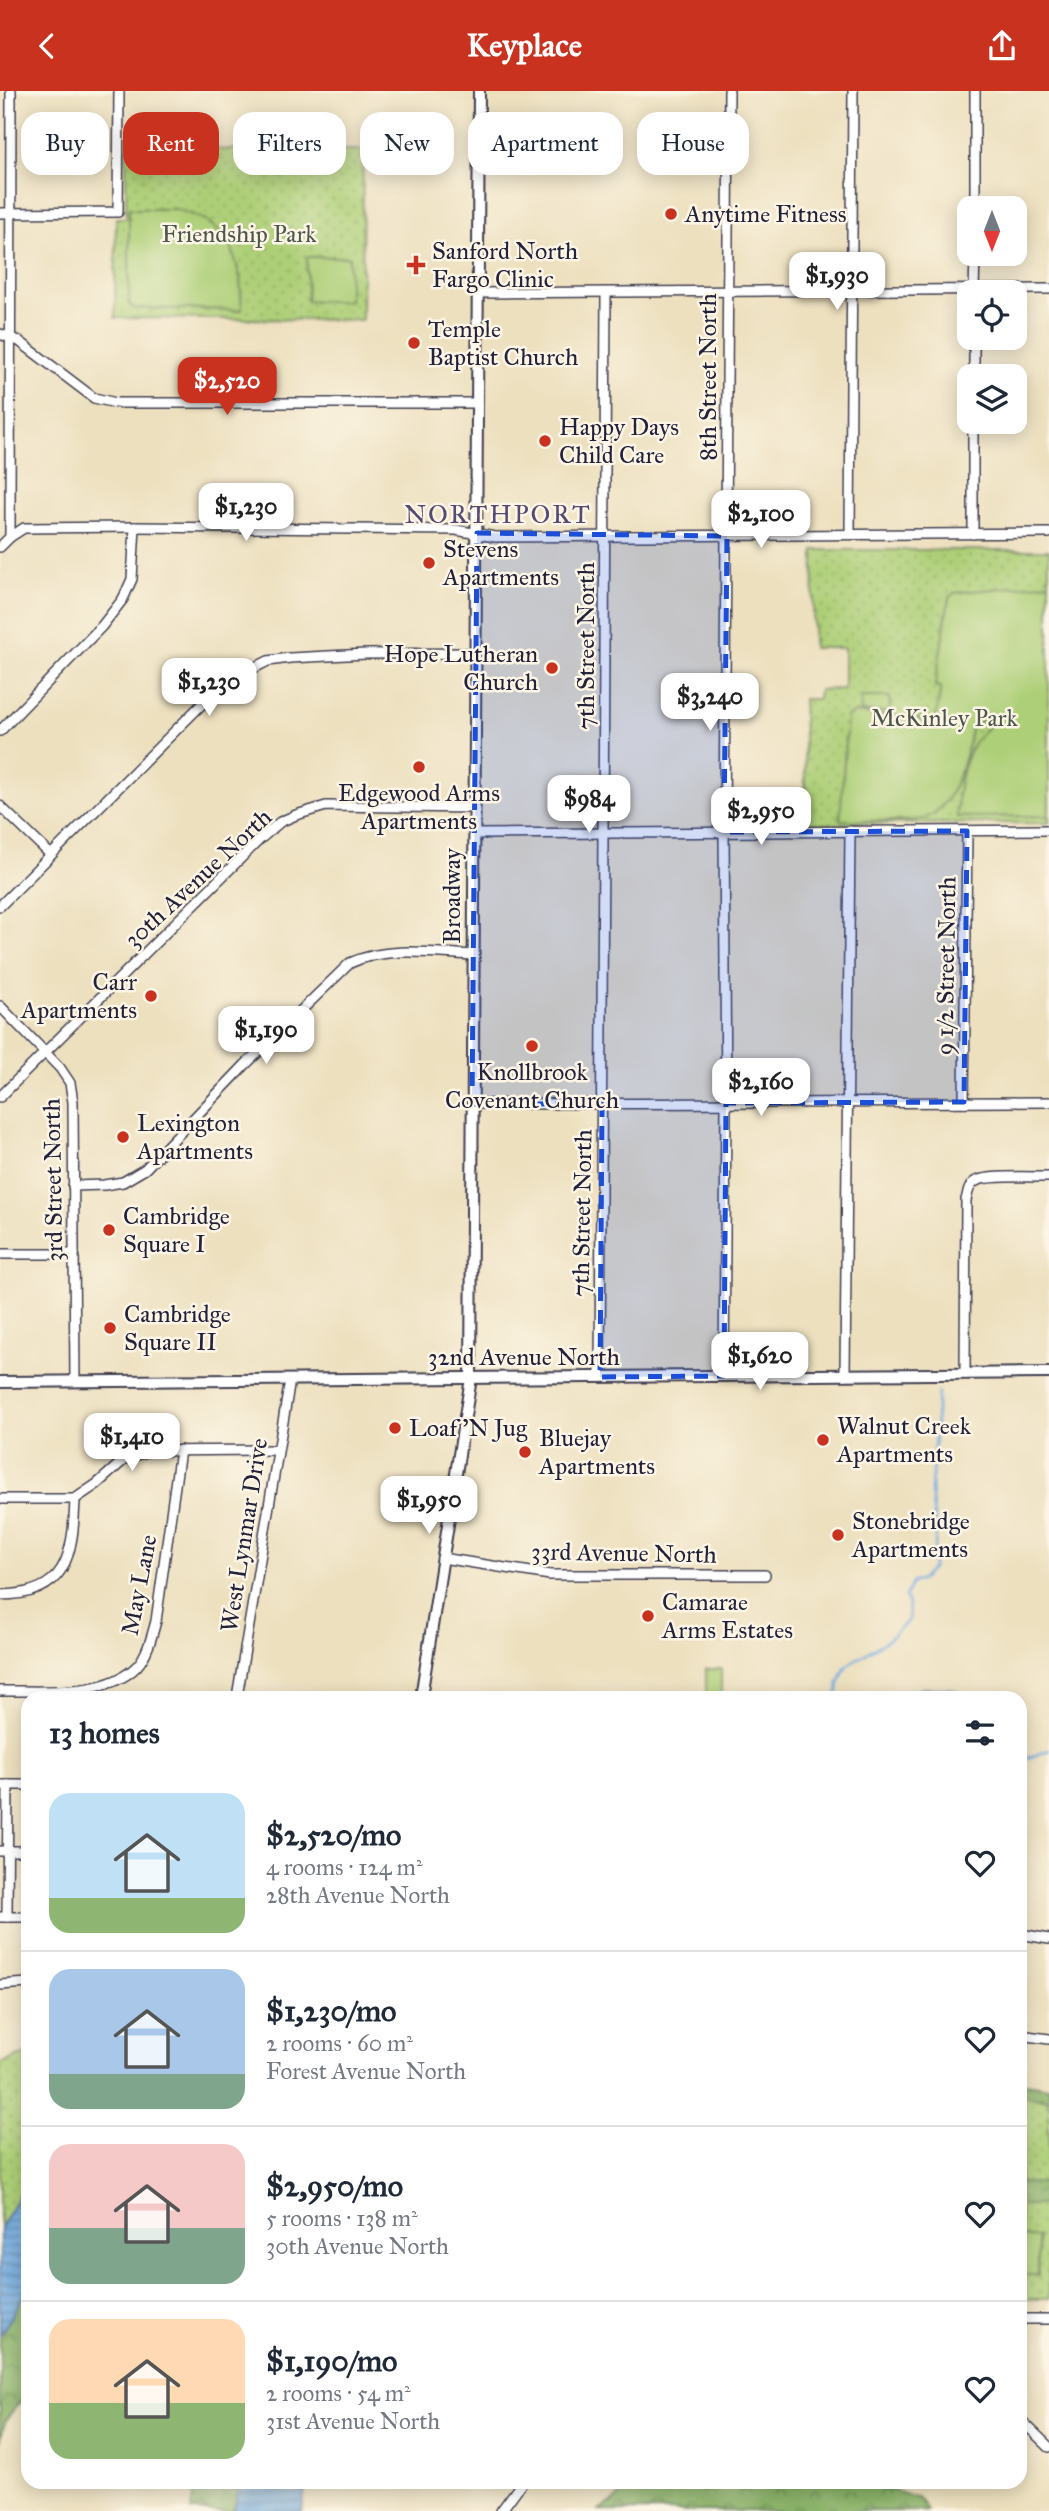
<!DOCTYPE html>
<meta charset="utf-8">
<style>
:root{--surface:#fff;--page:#f2f2f3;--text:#1f2937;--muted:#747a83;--line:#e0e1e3;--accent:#c8321e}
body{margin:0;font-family:"IM FELL Great Primer",serif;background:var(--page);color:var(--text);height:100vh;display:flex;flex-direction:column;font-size:26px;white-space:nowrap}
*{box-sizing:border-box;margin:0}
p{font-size:23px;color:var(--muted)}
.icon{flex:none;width:38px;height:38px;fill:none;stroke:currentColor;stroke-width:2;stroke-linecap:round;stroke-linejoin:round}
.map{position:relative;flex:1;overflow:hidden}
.side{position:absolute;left:21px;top:1600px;width:1006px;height:798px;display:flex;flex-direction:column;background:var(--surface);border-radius:21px;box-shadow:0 4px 18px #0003}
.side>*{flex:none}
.hud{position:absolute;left:21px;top:21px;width:1008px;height:63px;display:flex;gap:14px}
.needle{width:46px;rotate:180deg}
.controls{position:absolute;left:957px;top:105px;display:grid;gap:14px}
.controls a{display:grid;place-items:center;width:70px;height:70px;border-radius:14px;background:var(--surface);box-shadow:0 4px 18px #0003;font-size:35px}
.price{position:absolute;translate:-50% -60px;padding:0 16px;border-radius:14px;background:#fff;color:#222;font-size:23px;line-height:46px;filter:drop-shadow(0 2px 4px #0008)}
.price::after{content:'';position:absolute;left:50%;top:42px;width:21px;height:16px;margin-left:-10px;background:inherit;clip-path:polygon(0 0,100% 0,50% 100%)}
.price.current{background:var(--accent);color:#fff}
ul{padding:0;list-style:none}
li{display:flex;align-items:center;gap:21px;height:175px;padding:0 28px}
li+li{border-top:2px solid var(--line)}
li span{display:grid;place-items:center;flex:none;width:196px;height:140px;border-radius:21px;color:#555}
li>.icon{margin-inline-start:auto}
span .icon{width:84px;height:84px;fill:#fffc;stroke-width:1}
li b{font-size:30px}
h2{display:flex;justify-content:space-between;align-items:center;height:84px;padding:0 28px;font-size:30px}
.pill{padding:0 24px;border-radius:21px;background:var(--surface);box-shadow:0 4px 18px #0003;font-size:24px;line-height:63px}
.pill.current{background:var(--accent);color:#fff}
header{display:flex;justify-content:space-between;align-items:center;height:91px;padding:0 28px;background:var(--accent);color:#fff;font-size:32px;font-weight:700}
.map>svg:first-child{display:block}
</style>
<header><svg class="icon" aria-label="back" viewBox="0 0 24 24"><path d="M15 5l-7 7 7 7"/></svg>Keyplace<svg class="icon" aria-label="share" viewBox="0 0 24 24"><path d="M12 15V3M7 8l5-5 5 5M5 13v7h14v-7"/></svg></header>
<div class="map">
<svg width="1049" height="2420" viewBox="0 0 1049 2420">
<defs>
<pattern id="forest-crowns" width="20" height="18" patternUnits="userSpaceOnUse" patternTransform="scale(1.75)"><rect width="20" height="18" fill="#8ab268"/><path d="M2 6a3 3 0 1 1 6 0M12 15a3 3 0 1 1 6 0" fill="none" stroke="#709057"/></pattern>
<pattern id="park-dots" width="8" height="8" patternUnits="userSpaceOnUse" patternTransform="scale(1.75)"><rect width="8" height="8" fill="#adcf77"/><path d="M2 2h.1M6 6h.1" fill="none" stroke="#95b168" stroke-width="1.8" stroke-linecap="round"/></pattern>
<pattern id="water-rules" width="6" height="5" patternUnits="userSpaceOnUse" patternTransform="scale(1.75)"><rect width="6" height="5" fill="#6ea8de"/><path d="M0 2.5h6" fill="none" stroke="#5a88b5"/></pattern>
</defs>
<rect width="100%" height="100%" fill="#fcf5e5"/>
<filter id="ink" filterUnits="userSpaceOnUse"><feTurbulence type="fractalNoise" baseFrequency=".0143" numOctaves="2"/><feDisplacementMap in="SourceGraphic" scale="14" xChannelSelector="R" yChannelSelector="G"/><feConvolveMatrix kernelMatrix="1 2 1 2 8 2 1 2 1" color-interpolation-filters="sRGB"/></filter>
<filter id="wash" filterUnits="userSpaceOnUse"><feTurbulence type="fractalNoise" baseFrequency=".00686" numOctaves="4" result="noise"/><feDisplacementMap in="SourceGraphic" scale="28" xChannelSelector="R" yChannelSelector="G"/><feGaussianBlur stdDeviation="1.57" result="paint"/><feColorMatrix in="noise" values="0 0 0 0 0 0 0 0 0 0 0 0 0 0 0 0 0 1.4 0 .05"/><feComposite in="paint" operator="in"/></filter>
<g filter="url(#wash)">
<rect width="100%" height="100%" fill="#ede0bf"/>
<g fill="url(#forest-crowns)" stroke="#566a52" stroke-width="2">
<path d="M1020 1991 1049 1996V2009L1020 2005Z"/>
<rect x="1020" y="2092" width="29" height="22"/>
<path d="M28 2196V2301L6 2328 0 2351V2245Z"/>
<path d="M195 2391H240L234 2420H191Z"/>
<path d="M647 2391H868L920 2408 928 2420H599L632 2397Z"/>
</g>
<g fill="url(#park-dots)" stroke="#687859" stroke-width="2">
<path d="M126 58 363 59 362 229 115 227 116 127H126Z"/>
<path d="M814 459H1049V732L806 733 803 608H818L819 599 844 598V557H813Z"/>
<path d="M28 1962V2089L0 2137V1973Z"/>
<path d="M1020 2005 1049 2009V2092H1020Z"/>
<rect x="1020" y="2114" width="29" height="94"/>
</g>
<g fill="#adcf77" stroke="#687859" stroke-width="2">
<path d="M129 118H176L206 129 230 150 240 186 242 219 133 217 129 213Z"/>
<rect x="307" y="166" width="42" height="44"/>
<path d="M1049 492V725L957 726C957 700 960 675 974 652 980 641 993 633 999 624L972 634C967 663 954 718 923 728 909 732 858 729 840 729L847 626 854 622 935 630 941 596 935 595 949 507 954 502Z"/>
<rect x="861" y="606" width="29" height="15"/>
<rect x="706" y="1578" width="15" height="28"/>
<rect x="1020" y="2146" width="18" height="38"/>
</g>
<g fill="url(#water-rules)" stroke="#48658c" stroke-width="2">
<path d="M923 1597H949L968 1604 969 1606H898Z"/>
<path d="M28 2089V2196L0 2245V2137Z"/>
<path d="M240 2391H306L302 2420H234Z"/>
</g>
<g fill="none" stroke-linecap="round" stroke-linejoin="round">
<g stroke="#6ea8de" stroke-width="2.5">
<path d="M837 1606 839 1592 846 1575 886 1550 908 1530 909 1514 905 1506 912 1492 922 1488 933 1477 936 1445 931 1399 938 1302"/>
<path d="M1020 1670 1049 1659"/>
</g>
</g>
</g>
<g filter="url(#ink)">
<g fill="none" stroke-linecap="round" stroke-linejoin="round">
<g stroke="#403e4f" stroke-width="12">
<g id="minor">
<path d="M975 117V0"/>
<path d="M0 122 118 121 119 0"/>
<path d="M974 201 975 163"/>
<path d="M478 202 1049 198"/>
<path d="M0 243 19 250 94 307 116 312H476"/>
<path d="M974 285V247"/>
<path d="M850 443 853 0"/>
<path d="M973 443V331"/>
<path d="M10 446 24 437 135 436 456 439 495 446 1049 442"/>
<path d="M0 456 10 446 11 0"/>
<path d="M0 640 102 535 123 508 132 488 135 436"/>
<path d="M0 715 50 763"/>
<path d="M474 743 1049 739"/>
<path d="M0 815 222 593 268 570 290 567 366 563 475 562"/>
<path d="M0 915 60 977 70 992 73 1011 75 1290"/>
<path d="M0 1006 259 749 280 731 296 724 326 715 474 717"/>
<path d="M964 1011 967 740"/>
<path d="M472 1013 1049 1011"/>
<path d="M73 1095 104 1094 123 1091 145 1078 245 974 350 872C386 855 434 862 473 864"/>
<path d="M0 1163H74"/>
<path d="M965 1283 966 1109C968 1101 969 1094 976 1090 987 1084 1034 1086 1049 1086"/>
<path d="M845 1284 850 740"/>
<path d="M724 1285 726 1012 724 741 729 0"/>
<path d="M600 1286 606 202"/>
<path d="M0 1408H75L97 1393 125 1368 149 1360 276 1359"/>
<path d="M442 1467 550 1484H765"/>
<path d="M0 1504C67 1504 73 1465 75 1408"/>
<path d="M0 1600C42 1599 106 1607 137 1575 148 1563 152 1544 156 1530L180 1359"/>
<path d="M237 1606 290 1289"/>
<path d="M0 1694H28"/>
<path d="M0 1760H28"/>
<path d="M0 1826H28"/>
<path d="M7 1826 8 1694"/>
<path d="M1020 1843 1049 1848"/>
<path d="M0 1894 28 1892"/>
<path d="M1020 1944 1049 1948"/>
<path d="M1020 2228H1049"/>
<path d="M1020 2328 1049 2356"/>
<path d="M501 2420 523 2390"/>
</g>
</g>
<g stroke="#403e4f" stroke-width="14">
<g id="tertiary">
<path d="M0 1291 1049 1282"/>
<path d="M421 1606 471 1287 479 0"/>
</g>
</g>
<use href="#minor" stroke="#fff" stroke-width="9"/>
<use href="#tertiary" stroke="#fff" stroke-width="10"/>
</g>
</g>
<path fill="#1d4ed8" fill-opacity="0.2" stroke="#1d4ed8" stroke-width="5" stroke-dasharray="14 9" stroke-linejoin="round" d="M477 442 727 445 724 741 967 740 964 1011 726 1012 724 1285 600 1286 602 1013H472Z"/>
<g fill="#c8321e" stroke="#fcf5e5" stroke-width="2.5">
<circle cx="671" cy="123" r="7"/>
<path d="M412.5 163.5h7v7h7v7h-7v7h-7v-7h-7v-7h7z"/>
<circle cx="414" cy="252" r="7"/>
<circle cx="545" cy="350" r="7"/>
<circle cx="429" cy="472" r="7"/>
<circle cx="552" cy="577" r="7"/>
<circle cx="419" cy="676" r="7"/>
<circle cx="151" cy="905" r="7"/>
<circle cx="532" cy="955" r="7"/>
<circle cx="123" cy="1046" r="7"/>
<circle cx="109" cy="1139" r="7"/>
<circle cx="110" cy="1237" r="7"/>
<circle cx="395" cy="1337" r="7"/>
<circle cx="823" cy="1349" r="7"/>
<circle cx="525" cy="1361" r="7"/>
<circle cx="838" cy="1444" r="7"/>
<circle cx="648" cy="1525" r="7"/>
</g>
<g text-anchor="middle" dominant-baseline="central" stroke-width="5" stroke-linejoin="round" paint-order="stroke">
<g font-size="24" fill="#22223b" stroke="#fcf5e5" text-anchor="start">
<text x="685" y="123">Anytime Fitness</text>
<text x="432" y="160">Sanford North<tspan x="432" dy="28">Fargo Clinic</tspan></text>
<text x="428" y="238">Temple<tspan x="428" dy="28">Baptist Church</tspan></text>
<text x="559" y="336">Happy Days<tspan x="559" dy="28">Child Care</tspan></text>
<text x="443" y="458">Stevens<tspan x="443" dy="28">Apartments</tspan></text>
<text x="538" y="563" text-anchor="end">Hope Lutheran<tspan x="538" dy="28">Church</tspan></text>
<text x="419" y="702" text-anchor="middle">Edgewood Arms<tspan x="419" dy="28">Apartments</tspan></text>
<text x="137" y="891" text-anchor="end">Carr<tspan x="137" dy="28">Apartments</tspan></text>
<text x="532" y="981" text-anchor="middle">Knollbrook<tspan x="532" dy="28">Covenant Church</tspan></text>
<text x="137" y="1032">Lexington<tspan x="137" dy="28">Apartments</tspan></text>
<text x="123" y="1125">Cambridge<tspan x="123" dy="28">Square I</tspan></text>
<text x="124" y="1223">Cambridge<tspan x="124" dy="28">Square II</tspan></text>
<text x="837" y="1335">Walnut Creek<tspan x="837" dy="28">Apartments</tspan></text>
<text x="409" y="1337">Loaf 'N Jug</text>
<text x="539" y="1347">Bluejay<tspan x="539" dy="28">Apartments</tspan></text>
<text x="852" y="1430">Stonebridge<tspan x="852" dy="28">Apartments</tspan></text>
<text x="662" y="1511">Camarae<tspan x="662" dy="28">Arms Estates</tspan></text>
</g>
<g font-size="24" fill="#4c564d" stroke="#fcf5e5">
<text x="239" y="143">Friendship Park</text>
<text x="944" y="627">McKinley Park</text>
</g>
<g font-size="24" fill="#22223b" stroke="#fcf5e5">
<text transform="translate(708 286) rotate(-90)">8th Street North</text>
<text transform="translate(586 555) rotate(-90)">7th Street North</text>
<text transform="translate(198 787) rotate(-43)">30th Avenue North</text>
<text transform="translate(452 805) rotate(-90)">Broadway</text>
<text transform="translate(946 875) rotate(-89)">9 1/2 Street North</text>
<text transform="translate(53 1089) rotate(-91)">3rd Street North</text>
<text transform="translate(582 1122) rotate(-89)">7th Street North</text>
<text x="524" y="1266">32nd Avenue North</text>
<text transform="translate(244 1444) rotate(-81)">West Lynmar Drive</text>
<text transform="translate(624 1462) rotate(1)">33rd Avenue North</text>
<text transform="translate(139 1494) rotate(-79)">May Lane</text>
</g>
<g font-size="26" letter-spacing="2" fill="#554b72" stroke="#fcf5e5">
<text x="498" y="423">NORTHPORT</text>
</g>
</g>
</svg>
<div class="controls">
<a><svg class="needle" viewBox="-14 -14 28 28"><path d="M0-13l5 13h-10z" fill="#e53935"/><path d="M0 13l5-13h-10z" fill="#747a83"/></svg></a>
<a><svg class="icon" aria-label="locate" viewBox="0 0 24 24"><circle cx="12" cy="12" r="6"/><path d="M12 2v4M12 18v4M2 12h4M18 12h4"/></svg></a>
<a><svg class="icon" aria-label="layers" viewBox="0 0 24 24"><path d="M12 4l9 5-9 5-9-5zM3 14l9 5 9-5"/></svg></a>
</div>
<b class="price" style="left:837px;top:221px">$1,930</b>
<b class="price current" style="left:227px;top:326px">$2,520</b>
<b class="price" style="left:246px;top:452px">$1,230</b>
<b class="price" style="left:761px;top:459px">$2,100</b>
<b class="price" style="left:209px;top:627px">$1,230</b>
<b class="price" style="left:710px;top:642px">$3,240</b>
<b class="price" style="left:589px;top:744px">$984</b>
<b class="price" style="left:761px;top:756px">$2,950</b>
<b class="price" style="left:266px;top:975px">$1,190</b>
<b class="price" style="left:761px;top:1027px">$2,160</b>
<b class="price" style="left:760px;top:1301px">$1,620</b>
<b class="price" style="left:132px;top:1382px">$1,410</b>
<b class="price" style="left:429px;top:1445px">$1,950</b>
<div class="hud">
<a class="pill">Buy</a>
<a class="pill current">Rent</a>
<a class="pill">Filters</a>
<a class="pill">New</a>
<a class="pill">Apartment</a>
<a class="pill">House</a>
</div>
<section class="side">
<h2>13 homes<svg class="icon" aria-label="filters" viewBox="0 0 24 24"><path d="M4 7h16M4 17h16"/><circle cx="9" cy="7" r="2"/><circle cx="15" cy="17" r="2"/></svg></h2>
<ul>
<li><span style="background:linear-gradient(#bfe0f5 75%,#8fb573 0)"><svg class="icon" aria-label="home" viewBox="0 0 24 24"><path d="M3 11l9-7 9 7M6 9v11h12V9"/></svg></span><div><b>$2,520/mo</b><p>4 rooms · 124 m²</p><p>28th Avenue North</p></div><svg class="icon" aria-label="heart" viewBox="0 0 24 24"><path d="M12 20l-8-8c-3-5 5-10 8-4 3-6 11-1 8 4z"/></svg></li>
<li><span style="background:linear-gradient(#a9c7e8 75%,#7fa58c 0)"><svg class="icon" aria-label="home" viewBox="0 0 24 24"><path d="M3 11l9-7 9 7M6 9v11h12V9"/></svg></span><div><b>$1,230/mo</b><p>2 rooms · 60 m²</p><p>Forest Avenue North</p></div><svg class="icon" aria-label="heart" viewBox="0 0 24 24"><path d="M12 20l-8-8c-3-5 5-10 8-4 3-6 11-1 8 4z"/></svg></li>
<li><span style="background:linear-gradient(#f6c9c9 60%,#7fa58c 0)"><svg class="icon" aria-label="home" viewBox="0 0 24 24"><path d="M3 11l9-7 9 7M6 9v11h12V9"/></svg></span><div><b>$2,950/mo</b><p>5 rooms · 138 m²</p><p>30th Avenue North</p></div><svg class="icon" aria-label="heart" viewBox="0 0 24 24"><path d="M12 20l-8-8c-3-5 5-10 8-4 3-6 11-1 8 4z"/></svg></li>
<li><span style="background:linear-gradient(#ffd9b3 60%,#8fb573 0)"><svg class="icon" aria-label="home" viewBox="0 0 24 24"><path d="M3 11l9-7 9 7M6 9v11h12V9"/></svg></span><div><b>$1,190/mo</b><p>2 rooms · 54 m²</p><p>31st Avenue North</p></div><svg class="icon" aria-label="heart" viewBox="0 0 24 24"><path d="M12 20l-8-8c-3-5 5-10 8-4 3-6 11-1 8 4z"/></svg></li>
</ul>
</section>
</div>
